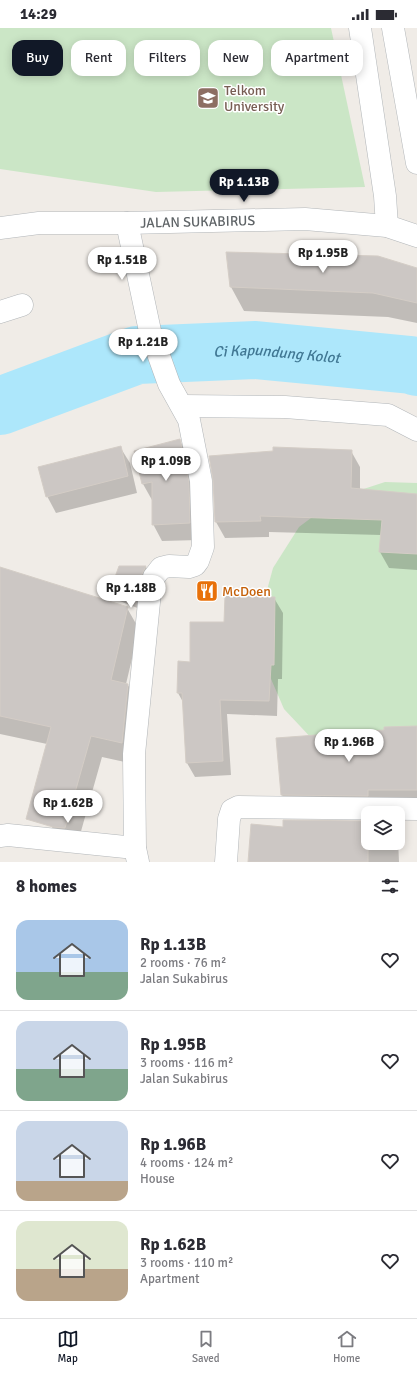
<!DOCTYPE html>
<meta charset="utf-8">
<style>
:root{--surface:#fff;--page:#f7f7f7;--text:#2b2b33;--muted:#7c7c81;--line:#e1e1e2;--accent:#111827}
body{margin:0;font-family:Signika,sans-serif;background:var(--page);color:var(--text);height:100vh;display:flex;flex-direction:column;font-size:15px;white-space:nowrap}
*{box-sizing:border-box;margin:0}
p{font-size:13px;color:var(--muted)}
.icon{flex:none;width:22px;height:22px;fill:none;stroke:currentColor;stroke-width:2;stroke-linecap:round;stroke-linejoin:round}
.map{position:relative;height:834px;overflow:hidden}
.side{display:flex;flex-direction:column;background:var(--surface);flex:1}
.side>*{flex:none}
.hud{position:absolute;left:12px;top:12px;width:393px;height:36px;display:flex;gap:8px}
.fabs{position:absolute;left:361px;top:778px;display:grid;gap:8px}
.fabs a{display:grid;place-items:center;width:44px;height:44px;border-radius:8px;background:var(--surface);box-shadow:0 2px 10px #0003;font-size:20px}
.price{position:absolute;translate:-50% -34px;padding:0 9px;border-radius:14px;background:#fff;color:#222;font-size:13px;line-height:26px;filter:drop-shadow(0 1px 2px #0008)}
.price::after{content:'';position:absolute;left:50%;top:24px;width:12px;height:9px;margin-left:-6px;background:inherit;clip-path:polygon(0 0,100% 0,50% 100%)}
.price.active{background:var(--accent);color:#fff}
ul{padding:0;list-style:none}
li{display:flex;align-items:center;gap:12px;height:100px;padding:0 16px}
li+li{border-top:1px solid var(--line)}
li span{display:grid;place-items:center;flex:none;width:112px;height:80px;border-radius:12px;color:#555}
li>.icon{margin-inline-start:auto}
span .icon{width:48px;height:48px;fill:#fffc;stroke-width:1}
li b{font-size:17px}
h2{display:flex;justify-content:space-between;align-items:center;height:48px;padding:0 16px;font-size:17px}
.tag{padding:0 14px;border-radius:12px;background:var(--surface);box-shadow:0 2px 10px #0003;font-size:14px;line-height:36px}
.tag.active{background:var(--accent);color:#fff}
.status{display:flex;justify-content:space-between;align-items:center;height:28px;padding:0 20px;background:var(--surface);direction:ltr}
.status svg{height:11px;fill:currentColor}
.tabs{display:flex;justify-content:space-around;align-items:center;height:56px;border-top:1px solid var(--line);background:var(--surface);font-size:11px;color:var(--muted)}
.tabs a{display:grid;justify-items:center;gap:2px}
.tabs .active{color:var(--accent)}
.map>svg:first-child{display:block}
</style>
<div class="status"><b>14:29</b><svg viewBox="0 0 49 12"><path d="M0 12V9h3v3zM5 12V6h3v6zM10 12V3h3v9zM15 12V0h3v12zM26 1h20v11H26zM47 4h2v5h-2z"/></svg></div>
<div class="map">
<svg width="417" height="834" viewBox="0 0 417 834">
<rect width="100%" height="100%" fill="#f0ece7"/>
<g fill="#cbe6c6">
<path d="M0 0H331L365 159 156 164 0 141Z"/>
<path d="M385 454 417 455V745L316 715 284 681 265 637 260 588 273 540 299 499 339 469Z"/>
</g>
<g fill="#0003">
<path d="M417 241V295L388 289 244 283 231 259Z"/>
<path d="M180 413 189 429 199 512 162 513 153 496 152 472 143 456Z"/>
<path d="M120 419 130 435 137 465 56 485 47 468Z"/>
<path d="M351 423 360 439V461L417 467V542L389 540 380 524 381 507 269 504V509L225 510 216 494 214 452Z"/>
<path d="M120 539H146L151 548 140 581 117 572 111 563Z"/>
<path d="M0 548 127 580 139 601 126 656 128 657 140 678 134 736 102 729 76 821 64 819 52 799 47 716 0 706Z"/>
<path d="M274 570 283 585 282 651H278L277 688 227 686 231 747 195 749 187 735 183 674 178 665 190 635 225 595Z"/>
<path d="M417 700V778L291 783 282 767Z"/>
<path d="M368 794V815H398V811L399 834H249L284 800Z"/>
</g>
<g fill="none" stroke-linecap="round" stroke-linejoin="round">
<path stroke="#ade7fb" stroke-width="58" id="s1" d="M0 378 137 327 256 322 411 337 417 339"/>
</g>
<g fill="#ccc7c4" stroke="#d4cdc6">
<path d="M226 224 378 228 417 240V275L373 265 230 259Z"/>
<path d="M180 411 189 454 190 495 152 497V454L142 456 134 423Z"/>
<path d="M121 418 128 448 46 469 38 439Z"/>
<path d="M273 419 352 422 351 460 417 466V526L379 524 382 492 260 488 261 493 215 494 213 452 209 428 273 423Z"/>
<path d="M119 538H146L142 546 135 573 110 563Z"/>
<path d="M0 539 128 579 111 652 128 656 122 715 91 708 65 800 53 799 26 791 51 699 0 688Z"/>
<path d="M225 568 275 569 274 637H271L269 673 220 672 223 733 186 735 182 665H177L178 633 190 634V594H224Z"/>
<path d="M417 698V762H368V768L281 767 276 710 384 702V699Z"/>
<path d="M283 792 368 793V834H248L251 796 283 799Z"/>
</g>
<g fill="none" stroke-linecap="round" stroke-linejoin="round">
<g stroke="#b2b6b9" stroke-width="23">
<g id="minor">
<path d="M360 0 385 168 387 198"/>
<path d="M393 0 417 135"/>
<path d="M127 195 150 303 169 356 189 392 201 453 203 519 198 533 195 537 189 539 169 538 161 540 154 549 150 564 134 726 135 820 138 834"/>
<path id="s2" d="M0 200 39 195H127L305 191 387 198 417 208"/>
<path d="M0 284 22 277"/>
<path d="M182 378 285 379 388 387 417 402"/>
<path d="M0 808 8 807 135 820"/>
<path d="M226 834 229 791 232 782 238 779 417 781"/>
</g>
</g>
<use href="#minor" stroke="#fff" stroke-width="22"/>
</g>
<defs>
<g id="university-square" transform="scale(1.15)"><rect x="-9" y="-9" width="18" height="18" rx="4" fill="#8d6e63" stroke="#fff"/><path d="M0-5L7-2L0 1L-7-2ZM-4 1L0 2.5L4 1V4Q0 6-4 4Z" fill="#fff"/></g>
<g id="restaurant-square" transform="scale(1.15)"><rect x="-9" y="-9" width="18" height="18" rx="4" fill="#e8710a" stroke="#fff"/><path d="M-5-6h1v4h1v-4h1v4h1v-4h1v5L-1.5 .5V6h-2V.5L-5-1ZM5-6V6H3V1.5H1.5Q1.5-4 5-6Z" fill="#fff"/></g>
</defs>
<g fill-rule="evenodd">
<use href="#university-square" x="208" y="70"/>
<use href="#restaurant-square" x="207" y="563"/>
</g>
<g text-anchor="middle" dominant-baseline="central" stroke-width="3" stroke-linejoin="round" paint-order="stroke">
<g font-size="14" fill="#785e54" stroke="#fff" text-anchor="start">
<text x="224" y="62">Telkom<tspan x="224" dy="16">University</tspan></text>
</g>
<g font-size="14" fill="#5f6467" stroke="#fff">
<text stroke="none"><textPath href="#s2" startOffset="198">JALAN SUKABIRUS</textPath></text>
</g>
<g font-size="14" fill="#c56008" stroke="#fff" text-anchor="start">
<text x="222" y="563">McDoen</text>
</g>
<g font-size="15" font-style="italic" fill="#407793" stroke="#fff">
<text stroke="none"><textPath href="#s1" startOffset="286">Ci Kapundung Kolot</textPath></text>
</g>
</g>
</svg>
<div class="fabs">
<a><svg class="icon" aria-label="layers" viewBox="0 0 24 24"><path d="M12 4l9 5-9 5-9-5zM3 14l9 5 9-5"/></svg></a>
</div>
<b class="price active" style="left:244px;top:175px">Rp 1.13B</b>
<b class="price" style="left:323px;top:246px">Rp 1.95B</b>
<b class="price" style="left:122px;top:253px">Rp 1.51B</b>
<b class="price" style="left:143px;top:335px">Rp 1.21B</b>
<b class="price" style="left:166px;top:454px">Rp 1.09B</b>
<b class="price" style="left:131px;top:581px">Rp 1.18B</b>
<b class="price" style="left:349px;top:735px">Rp 1.96B</b>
<b class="price" style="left:68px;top:796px">Rp 1.62B</b>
<div class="hud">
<a class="tag active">Buy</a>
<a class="tag">Rent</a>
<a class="tag">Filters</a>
<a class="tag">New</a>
<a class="tag">Apartment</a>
</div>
</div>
<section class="side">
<h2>8 homes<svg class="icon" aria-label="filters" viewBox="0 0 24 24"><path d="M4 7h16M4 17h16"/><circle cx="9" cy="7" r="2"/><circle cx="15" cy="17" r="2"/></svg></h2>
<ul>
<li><span style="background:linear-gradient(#a9c7e8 65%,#7fa58c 0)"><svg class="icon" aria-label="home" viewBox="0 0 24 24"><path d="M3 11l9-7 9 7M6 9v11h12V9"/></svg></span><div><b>Rp 1.13B</b><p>2 rooms · 76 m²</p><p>Jalan Sukabirus</p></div><svg class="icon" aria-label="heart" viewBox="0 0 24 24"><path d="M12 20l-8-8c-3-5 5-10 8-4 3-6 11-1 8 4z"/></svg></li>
<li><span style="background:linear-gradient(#c9d6e8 60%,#7fa58c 0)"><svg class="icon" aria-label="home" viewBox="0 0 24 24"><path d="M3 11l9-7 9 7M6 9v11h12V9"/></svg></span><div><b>Rp 1.95B</b><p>3 rooms · 116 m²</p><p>Jalan Sukabirus</p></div><svg class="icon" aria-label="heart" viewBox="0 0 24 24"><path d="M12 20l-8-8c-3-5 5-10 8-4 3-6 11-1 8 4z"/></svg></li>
<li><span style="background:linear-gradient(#c9d6e8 75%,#b9a48a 0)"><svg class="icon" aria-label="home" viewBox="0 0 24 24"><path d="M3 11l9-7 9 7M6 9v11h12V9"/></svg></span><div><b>Rp 1.96B</b><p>4 rooms · 124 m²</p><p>House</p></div><svg class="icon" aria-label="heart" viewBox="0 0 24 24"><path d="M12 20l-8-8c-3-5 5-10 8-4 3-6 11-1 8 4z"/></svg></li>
<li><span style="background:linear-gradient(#dfe7d0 60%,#b9a48a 0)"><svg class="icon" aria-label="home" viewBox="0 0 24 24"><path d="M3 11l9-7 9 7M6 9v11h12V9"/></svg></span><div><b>Rp 1.62B</b><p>3 rooms · 110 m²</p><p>Apartment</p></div><svg class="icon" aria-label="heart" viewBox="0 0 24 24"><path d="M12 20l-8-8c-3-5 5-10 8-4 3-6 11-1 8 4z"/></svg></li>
</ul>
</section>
<nav class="tabs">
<a class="active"><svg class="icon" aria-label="map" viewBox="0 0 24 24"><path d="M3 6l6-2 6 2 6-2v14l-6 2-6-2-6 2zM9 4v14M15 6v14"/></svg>Map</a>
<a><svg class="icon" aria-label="saved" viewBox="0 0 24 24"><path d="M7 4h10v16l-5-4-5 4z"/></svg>Saved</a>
<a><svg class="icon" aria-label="home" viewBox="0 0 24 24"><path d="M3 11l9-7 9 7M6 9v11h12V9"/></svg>Home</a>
</nav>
